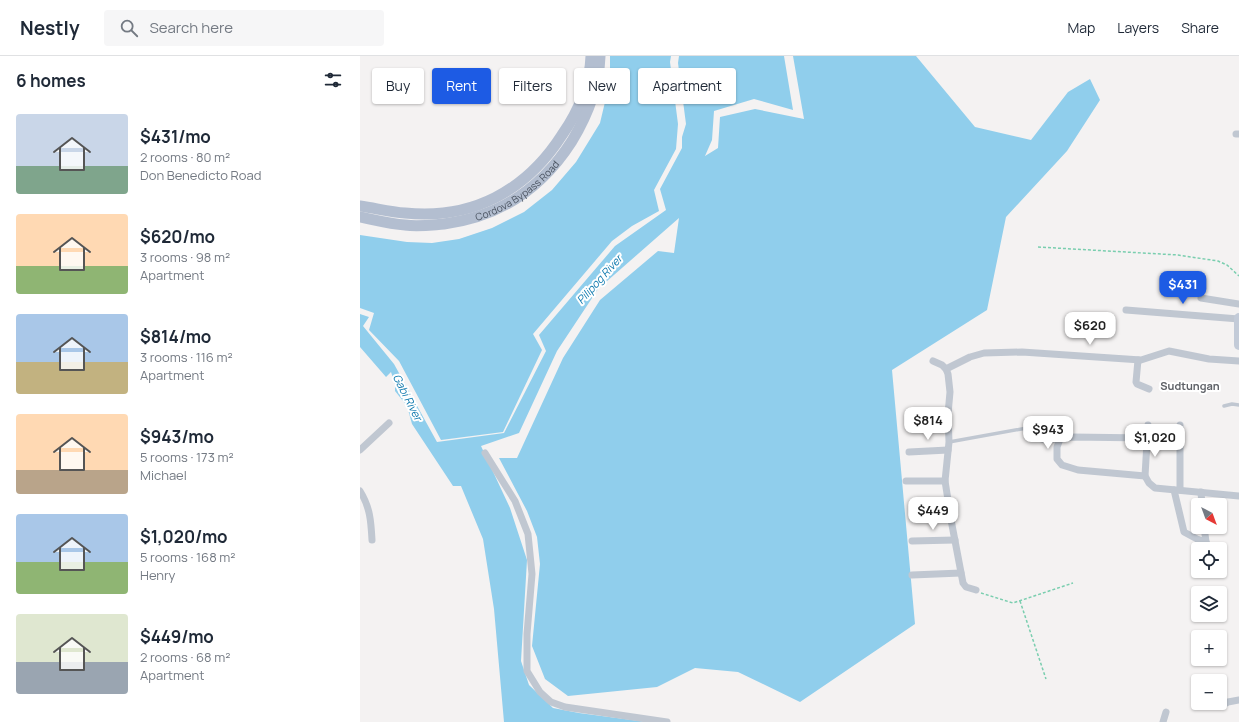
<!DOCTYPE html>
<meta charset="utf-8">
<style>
:root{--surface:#fff;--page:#f6f6f7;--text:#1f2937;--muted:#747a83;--line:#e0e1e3;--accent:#1d5be4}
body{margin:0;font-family:Manrope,sans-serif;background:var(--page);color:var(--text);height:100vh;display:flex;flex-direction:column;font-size:15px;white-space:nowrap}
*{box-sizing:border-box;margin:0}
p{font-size:13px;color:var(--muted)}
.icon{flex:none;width:22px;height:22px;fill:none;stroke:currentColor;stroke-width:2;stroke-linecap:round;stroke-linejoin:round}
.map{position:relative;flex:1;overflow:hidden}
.side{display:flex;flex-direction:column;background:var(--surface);width:360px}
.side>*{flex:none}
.banner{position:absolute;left:12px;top:12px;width:380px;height:36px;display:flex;gap:8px}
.needle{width:26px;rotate:139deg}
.buttons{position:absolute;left:831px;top:442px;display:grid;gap:8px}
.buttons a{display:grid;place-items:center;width:36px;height:36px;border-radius:4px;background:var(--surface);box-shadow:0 1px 3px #0004;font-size:20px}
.price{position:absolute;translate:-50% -34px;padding:0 9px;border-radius:8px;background:#fff;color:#222;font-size:13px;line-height:26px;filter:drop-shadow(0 1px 2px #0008)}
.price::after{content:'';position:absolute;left:50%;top:24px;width:12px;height:9px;margin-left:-6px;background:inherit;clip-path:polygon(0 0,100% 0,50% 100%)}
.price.selected{background:var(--accent);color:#fff}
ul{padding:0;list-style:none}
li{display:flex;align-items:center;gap:12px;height:100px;padding:0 16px}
li span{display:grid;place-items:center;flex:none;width:112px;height:80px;border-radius:4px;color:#555}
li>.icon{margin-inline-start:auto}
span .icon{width:48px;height:48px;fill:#fffc;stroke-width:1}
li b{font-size:17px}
h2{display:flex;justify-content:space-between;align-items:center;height:48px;padding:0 16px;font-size:17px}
.chip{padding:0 14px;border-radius:4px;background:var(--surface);box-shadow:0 1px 3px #0004;font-size:14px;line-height:36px}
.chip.selected{background:var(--accent);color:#fff}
header{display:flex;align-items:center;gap:24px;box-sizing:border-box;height:56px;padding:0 20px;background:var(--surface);border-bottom:1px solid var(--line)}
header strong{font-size:19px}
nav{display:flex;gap:22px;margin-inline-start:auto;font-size:14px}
.search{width:280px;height:36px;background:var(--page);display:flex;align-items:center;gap:10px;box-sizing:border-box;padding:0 14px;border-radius:4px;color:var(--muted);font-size:15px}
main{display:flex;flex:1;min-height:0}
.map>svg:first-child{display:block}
</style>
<header>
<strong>Nestly</strong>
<div class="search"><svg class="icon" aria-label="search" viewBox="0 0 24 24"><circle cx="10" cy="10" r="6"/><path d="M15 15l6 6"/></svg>Search here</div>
<nav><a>Map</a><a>Layers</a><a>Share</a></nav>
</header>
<main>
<section class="side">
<h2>6 homes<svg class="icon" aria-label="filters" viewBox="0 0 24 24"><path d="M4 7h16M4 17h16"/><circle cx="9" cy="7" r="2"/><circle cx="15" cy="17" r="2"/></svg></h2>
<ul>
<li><span style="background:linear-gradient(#c9d6e8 65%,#7fa58c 0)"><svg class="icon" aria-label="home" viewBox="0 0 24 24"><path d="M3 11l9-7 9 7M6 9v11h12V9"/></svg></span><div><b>$431/mo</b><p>2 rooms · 80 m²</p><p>Don Benedicto Road</p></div></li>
<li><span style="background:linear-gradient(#ffd9b3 65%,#8fb573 0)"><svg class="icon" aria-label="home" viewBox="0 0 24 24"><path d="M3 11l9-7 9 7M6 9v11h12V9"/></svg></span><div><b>$620/mo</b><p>3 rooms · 98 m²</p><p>Apartment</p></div></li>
<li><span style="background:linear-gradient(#a9c7e8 60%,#c2b280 0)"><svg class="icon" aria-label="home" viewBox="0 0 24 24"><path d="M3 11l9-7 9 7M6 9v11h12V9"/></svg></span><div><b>$814/mo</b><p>3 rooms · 116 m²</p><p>Apartment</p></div></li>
<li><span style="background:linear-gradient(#ffd9b3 70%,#b9a48a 0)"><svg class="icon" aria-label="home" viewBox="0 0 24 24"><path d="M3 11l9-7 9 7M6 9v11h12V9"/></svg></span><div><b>$943/mo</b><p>5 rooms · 173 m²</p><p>Michael</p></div></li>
<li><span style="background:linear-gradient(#a9c7e8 60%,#8fb573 0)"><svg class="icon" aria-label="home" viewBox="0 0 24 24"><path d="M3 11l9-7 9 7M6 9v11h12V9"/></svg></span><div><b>$1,020/mo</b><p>5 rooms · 168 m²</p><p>Henry</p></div></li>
<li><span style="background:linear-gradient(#dfe7d0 60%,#9aa5b1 0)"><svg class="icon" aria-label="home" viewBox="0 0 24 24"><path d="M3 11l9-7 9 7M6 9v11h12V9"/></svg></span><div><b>$449/mo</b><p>2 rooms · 68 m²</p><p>Apartment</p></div></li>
</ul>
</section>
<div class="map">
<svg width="879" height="666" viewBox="0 0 879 666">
<rect width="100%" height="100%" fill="#f4f2f2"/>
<g fill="#90ceec">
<path d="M250 0H311L310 6 318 68 316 93 294 134 299 155 272 170 252 185 173 278 182 294 143 376 81 384 39 305 9 274 14 257 0 252V179L47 186 72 187 99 183 132 172 164 156 192 134 216 106 240 67 250 25Z"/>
<path d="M319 0H424L433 54 394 43 354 55 352 84 345 100 358 92 360 61 395 53 444 63 433 0H556L615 71 671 84 708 36 730 23 740 44 707 95 646 161 627 254 532 314 555 568 440 646 378 616 335 612 297 631 208 640 185 623 172 590 180 508 177 481 167 455 139 402H157L203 302 240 244 298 195 314 197 319 162 238 233 197 295 159 377 121 390 150 452 167 504 161 605 169 629 193 652 219 657 287 666H144L134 553 123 483 101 430H93L52 368 47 350 35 335V328L31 316 26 321 0 291V258L9 261 3 270 34 308 77 386 144 377 186 295 179 279 255 190 306 154 300 133 322 92V81L326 68 318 7Z"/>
</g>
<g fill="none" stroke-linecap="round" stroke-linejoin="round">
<g stroke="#7aceaf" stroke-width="1.5" stroke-dasharray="3 2" stroke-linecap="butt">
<path d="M678 191 818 199 858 205 867 209 879 220"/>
<path d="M621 537 653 547 713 527"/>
<path d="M660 545 686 623"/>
</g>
<g stroke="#c0c7d1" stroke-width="3.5">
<path d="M864 350 872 348 879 349"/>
<path d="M589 386 678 370"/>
</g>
<g stroke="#c0c7d1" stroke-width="7">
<path d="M876 78H879"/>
<path d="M841 242 879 248"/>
<path d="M766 254 879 263"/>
<path d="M778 304 776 326 777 328 789 333"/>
<path d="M573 305 582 309 586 313 588 318 590 336 588 358 589 386 585 425 592 469 603 527 606 531 616 534"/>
<path d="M586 313 610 301 624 297 662 296 781 304 809 295 849 303 879 305"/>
<path d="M788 369 785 420 789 427 795 432 879 440"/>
<path d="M682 383H700"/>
<path d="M0 394 29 367"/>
<path d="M549 396 588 394"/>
<path d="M125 397 155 445 168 478 172 518 167 578V615L180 636 191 646 205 651 307 666"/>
<path d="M785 420 718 414 702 409 697 403V391L700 383 712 381 787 382"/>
<path d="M546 425H585"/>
<path d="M814 434 824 476 837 483 846 486"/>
<path d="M820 434V369"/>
<path d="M0 435C10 451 11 465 12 484"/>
<path d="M841 436 842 449"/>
<path d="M844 471 847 493"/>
<path d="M552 485 595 484"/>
<path d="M552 519 601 517"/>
<path d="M862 649 868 646 879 644"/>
<path d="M803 666 806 656"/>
</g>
<path stroke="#c3cbd8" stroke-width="10" d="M879 262V289"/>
<g stroke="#b3bed0" stroke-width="11">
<path d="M0 150C15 152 30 156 45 157 112 164 166 135 202 79 218 56 230 29 231 0"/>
<path id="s1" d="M0 161C15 164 30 168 45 169 58 171 71 169 84 168 139 161 182 132 212 85 227 60 239 30 240 0"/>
</g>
</g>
<g text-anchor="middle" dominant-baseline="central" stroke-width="4" stroke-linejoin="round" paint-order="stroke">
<g font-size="10" fill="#4a5360" stroke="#fff">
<text stroke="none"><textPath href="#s1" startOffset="167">Cordova Bypass Road</textPath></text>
</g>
<g font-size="11" font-style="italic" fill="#0e79ae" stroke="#fff">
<text transform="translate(239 223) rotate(-48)">Pilipog River</text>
<text transform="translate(48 341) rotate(63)">Gabi River</text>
</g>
<g font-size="11" font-weight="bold" fill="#5e6167" stroke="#fff">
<text x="830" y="329">Sudtungan</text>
</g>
</g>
</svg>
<div class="buttons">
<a><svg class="needle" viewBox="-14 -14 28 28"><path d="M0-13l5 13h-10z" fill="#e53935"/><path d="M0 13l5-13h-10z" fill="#747a83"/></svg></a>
<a><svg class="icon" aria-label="locate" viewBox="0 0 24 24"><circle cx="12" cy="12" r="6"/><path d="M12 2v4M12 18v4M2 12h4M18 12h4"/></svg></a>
<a><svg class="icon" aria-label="layers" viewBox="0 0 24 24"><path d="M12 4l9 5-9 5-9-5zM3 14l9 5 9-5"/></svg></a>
<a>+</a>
<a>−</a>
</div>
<b class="price selected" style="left:823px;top:249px">$431</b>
<b class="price" style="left:730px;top:290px">$620</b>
<b class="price" style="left:568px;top:385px">$814</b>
<b class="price" style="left:688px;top:394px">$943</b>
<b class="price" style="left:795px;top:402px">$1,020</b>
<b class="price" style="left:573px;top:475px">$449</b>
<div class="banner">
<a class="chip">Buy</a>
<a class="chip selected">Rent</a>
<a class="chip">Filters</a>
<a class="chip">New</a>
<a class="chip">Apartment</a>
</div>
</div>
</main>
